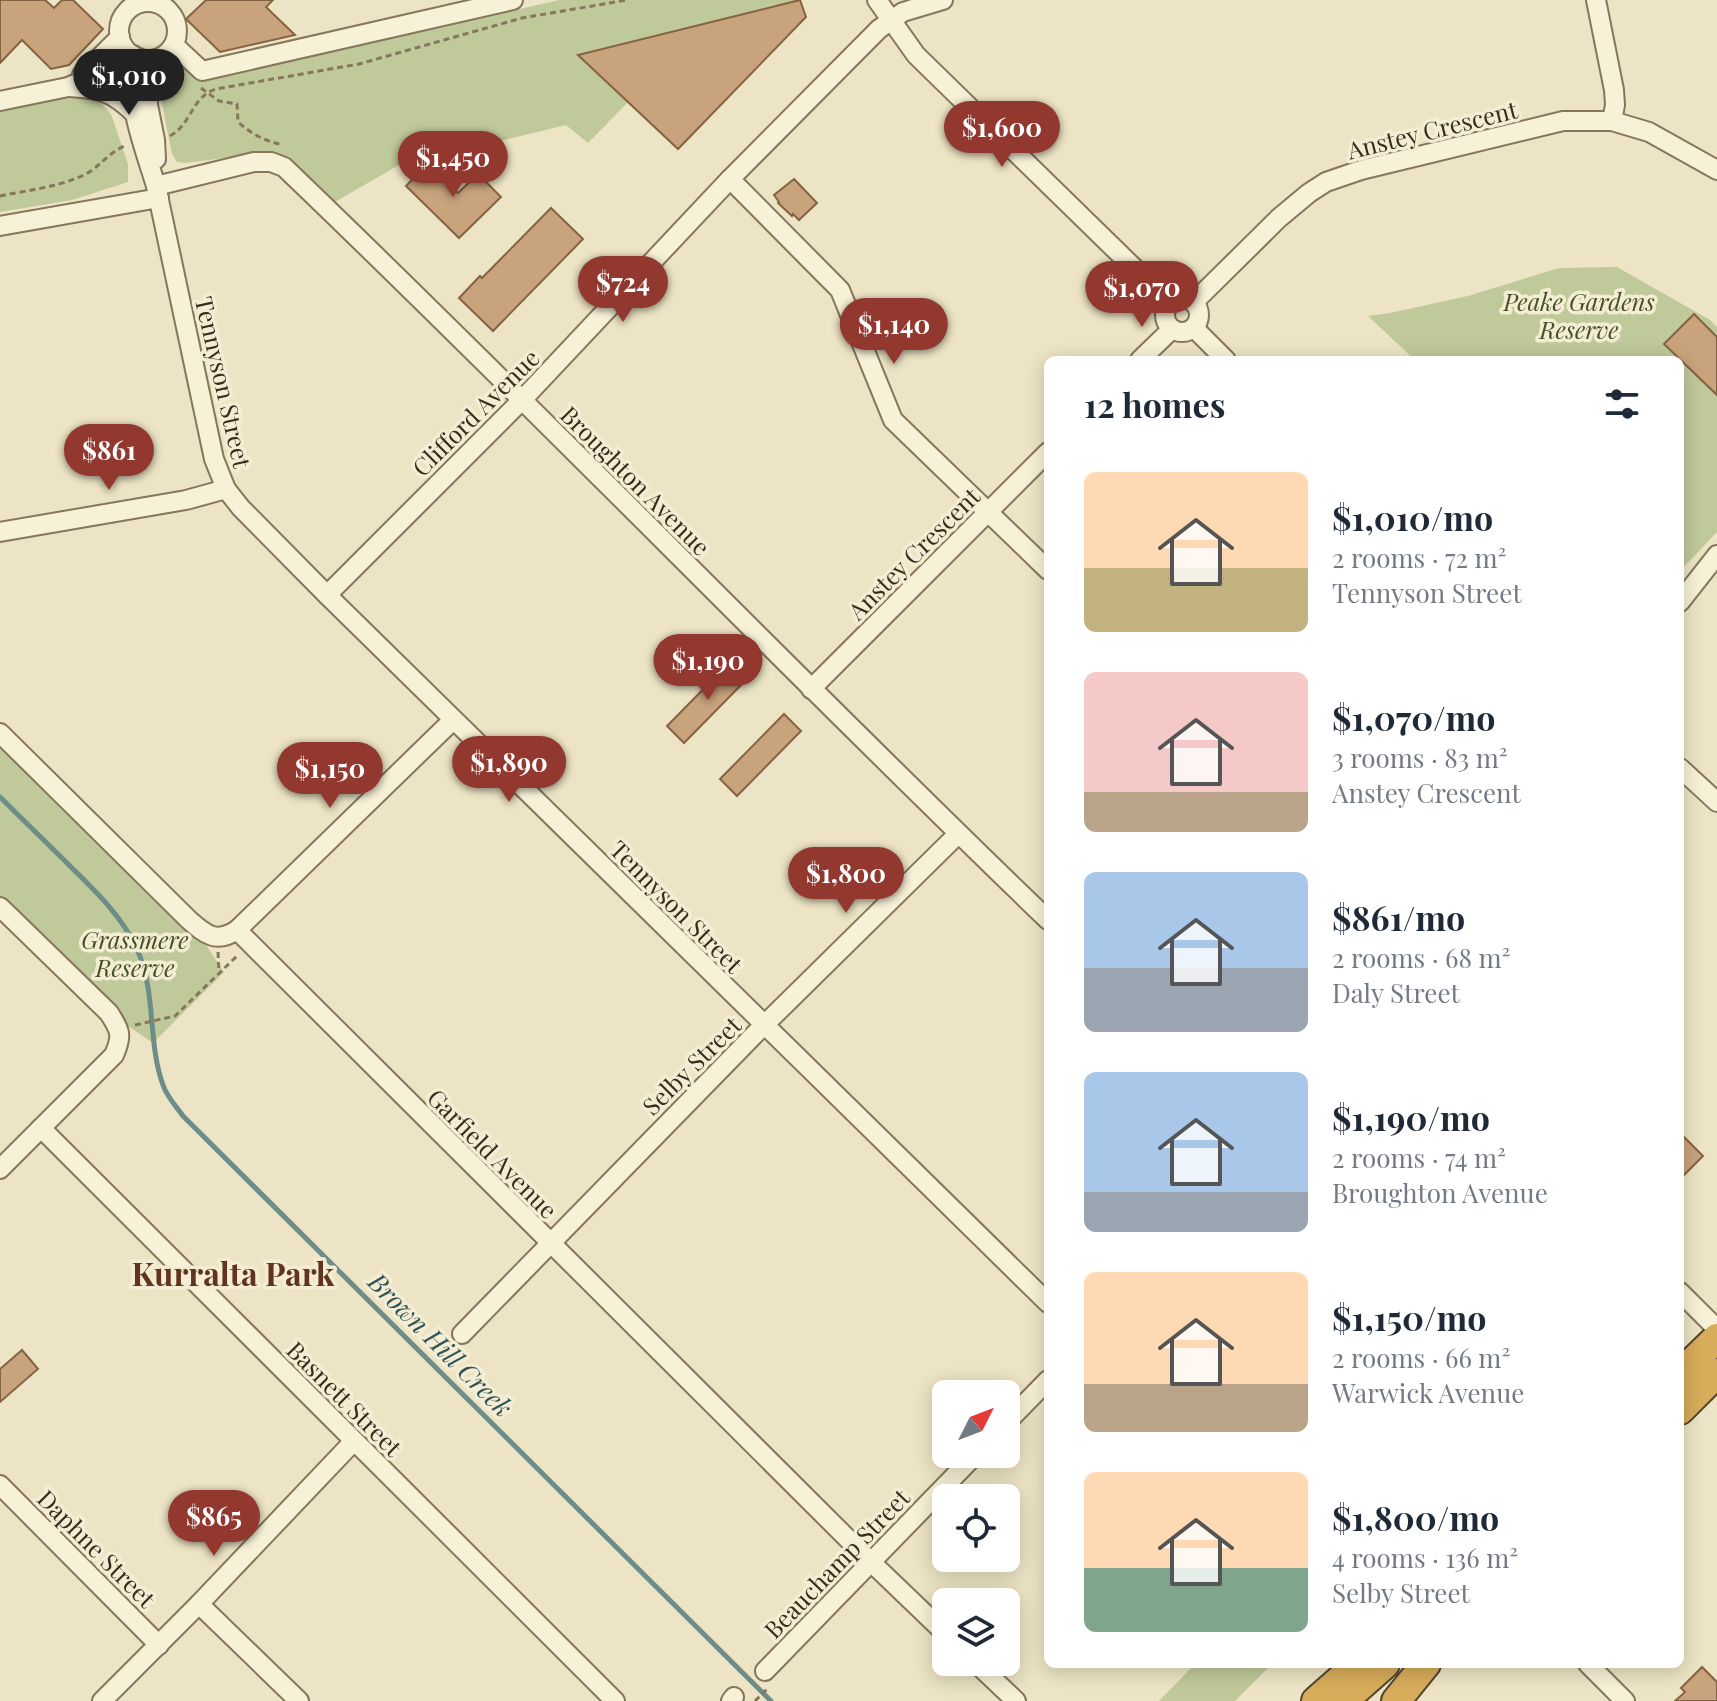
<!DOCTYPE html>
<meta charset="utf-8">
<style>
:root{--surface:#fff;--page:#f6f6f7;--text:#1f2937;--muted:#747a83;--accent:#92382f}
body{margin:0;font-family:"Playfair Display",serif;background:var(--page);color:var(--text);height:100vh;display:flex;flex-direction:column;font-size:30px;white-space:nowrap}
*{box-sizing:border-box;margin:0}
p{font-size:26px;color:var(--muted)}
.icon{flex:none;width:44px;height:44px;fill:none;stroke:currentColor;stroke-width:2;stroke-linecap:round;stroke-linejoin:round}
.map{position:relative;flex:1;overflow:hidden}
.sheet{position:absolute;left:1044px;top:356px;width:640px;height:1312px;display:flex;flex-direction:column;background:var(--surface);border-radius:12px;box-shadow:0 4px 20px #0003}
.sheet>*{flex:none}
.needle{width:52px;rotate:48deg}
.buttons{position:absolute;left:932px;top:1380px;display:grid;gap:16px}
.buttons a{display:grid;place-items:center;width:88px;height:88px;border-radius:12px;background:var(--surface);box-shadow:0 4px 20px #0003;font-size:40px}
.price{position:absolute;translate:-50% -68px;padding:0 18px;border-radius:28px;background:var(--accent);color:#fff;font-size:26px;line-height:52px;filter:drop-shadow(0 2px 4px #0008)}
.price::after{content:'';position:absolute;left:50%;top:48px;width:24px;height:18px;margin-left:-12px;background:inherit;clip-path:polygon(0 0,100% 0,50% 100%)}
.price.selected{background:#222;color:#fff}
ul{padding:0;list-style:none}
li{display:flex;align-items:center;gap:24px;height:200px;padding:0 40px}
li span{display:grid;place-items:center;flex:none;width:224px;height:160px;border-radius:12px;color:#555}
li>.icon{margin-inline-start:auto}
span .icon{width:96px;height:96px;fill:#fffc;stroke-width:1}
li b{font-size:34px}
h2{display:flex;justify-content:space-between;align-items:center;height:96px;padding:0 40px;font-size:34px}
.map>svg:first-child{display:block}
</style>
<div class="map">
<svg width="1717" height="1701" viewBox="0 0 1717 1701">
<rect width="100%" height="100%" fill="#ece4c4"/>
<g fill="#bfc999">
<path d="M559 0H800L579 55 628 102 588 143 566 125 399 165 333 203 288 158 269 152 186 163 177 162 172 154 161 99 183 68 199 77 219 78Z"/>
<path d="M92 93 111 114 128 164V182L72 200 0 212V110Z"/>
<path d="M1617 267 1710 320 1717 327V532L1680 571V360H1415L1368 316 1390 313 1468 296 1559 268Z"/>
<path d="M0 733 189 920 224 972 153 1043 109 1013 0 906Z"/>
<path d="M1195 1664H1272L1235 1701H1159Z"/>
</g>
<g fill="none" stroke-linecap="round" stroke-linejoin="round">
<path stroke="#6d8d88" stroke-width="5" d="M0 797C23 820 47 843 70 866 94 890 121 915 136 947 157 991 147 1041 163 1085 167 1097 176 1106 183 1116L771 1701"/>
</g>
<g fill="#c8a37c" stroke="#846343" stroke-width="2">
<path d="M0 0H45L54 8 62 0H73L103 29 69 65 51 69 22 40 0 63Z"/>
<path d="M206 0H273L266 7 295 35 220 52 186 19Z"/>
<path d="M800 0 806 17 678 149 578 55Z"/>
<path d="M428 163 458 193 478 174 501 197 459 238 406 186Z"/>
<path d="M794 179 817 203 799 220 793 214 792 216 778 203 779 202 774 195Z"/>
<path d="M551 208 583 239 493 331 459 298 480 276 482 278Z"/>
<path d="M1694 314 1717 337V395L1664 344Z"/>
<path d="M731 661 748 678 684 743 667 726Z"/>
<path d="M784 714 801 731 737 796 720 779Z"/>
<path d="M1680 1133 1703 1156 1680 1179Z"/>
<path d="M22 1350 38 1369 0 1402V1369Z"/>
<path d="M1702 1667 1717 1682V1701H1675L1685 1692 1681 1688Z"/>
</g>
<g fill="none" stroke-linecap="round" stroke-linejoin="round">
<g stroke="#86765c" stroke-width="22">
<g id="minor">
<path d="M877 0 916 55 1170 303"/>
<path d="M1596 0 1614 90 1615 105 1612 121"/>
<circle cx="148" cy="31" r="29"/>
<path d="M174 45 202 71 513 0"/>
<path d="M139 58C137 64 135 71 133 77 128 107 147 156 156 186L214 459 226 489 241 508 327 595 1048 1303"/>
<path d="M82 75 120 37"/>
<path d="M70 87C102 89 113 92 136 115"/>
<path d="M0 101 68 87 87 79 133 55"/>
<path d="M156 159 155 140 148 105 147 86 149 74 156 59"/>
<path d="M730 179 840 290 893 420 1048 570"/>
<path d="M156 186 254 162H271L284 167C542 414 790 672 1048 920"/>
<path d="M0 226 159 198"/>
<circle cx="1182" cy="315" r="17"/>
<path d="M1194 302 1279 218 1309 193 1326 182 1361 170 1563 121H1612L1649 132 1717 170"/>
<path d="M1194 328 1226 360"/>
<path d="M1140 360 1172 329"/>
<path d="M0 532 186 500 226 489"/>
<path d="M327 595 522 400 730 179 879 29 903 12 943 0"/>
<path d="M1680 602 1717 555"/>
<path d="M811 689 1048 452"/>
<path d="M0 733 189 920C205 934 216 944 237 930L453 720"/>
<path d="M1680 768 1717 802"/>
<path d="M0 907 109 1013C120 1030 123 1035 114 1055L0 1169"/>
<path d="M237 930 871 1562 946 1634"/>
<path d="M41 1128 615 1701"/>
<path d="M1680 1292 1717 1329"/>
<path d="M462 1334 754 1035 958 834"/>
<path d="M1006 1423 1048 1380"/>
<path d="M0 1485 159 1645"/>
<path d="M199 1604 299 1701"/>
<path d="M975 1662 1016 1701"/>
<path d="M1588 1664 1625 1701"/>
<path d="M765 1671 976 1454"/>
<path d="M102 1701 199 1604 354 1441"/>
<path d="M731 1701 734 1697"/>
</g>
</g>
<g stroke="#544430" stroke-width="32">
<g id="highway">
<path d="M1680 1374 1717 1338"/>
<path d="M1680 1410 1717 1373"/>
<path d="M1350 1695 1385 1664"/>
<path d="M1316 1701 1358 1664"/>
<path d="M1396 1701 1426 1664"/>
</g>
</g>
<g stroke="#86765c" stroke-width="3" stroke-dasharray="6 4" stroke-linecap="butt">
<path d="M201 88 219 101 237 104 238 122C253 135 265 141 283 145"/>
<path d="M170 136C192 124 191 97 216 89L359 64 522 18 627 0"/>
<path d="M0 196C28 190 60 187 86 174 102 165 107 153 127 145"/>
<path d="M218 952 219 972"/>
<path d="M135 1025 175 1016 238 955"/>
<path d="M755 1701 767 1689"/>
</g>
<use href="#minor" stroke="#f7f1d7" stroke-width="18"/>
<use href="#highway" stroke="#d7ac5a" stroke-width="28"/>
</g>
<g text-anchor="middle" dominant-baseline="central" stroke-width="7" stroke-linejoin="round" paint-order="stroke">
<g font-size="24" fill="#362d1f" stroke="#f4edd4">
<text transform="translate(1432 129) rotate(-14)">Anstey Crescent</text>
<text transform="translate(224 382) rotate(77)">Tennyson Street</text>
<text transform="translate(475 412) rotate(-45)">Clifford Avenue</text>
<text transform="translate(636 480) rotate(45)">Broughton Avenue</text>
<text transform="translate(913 553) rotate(-45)">Anstey Crescent</text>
<text transform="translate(677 906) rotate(45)">Tennyson Street</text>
<text transform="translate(691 1065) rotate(-45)">Selby Street</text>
<text transform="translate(493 1153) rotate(45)">Garfield Avenue</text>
<text transform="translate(345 1398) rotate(45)">Basnett Street</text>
<text transform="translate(97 1548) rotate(45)">Daphne Street</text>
<text transform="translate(836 1563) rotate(-46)">Beauchamp Street</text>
</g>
<g font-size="24" font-style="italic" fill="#435226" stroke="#f4edd4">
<text x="1579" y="301">Peake Gardens<tspan x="1579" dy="28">Reserve</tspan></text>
<text x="135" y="939">Grassmere<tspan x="135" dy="28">Reserve</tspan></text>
</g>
<g font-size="26" font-style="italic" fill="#2f5455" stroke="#f4edd4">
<text transform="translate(441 1344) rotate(45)">Brown Hill Creek</text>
</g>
<g font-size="32" font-weight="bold" fill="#613420" stroke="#f4edd4">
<text x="233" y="1272">Kurralta Park</text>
</g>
</g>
</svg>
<div class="buttons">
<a><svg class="needle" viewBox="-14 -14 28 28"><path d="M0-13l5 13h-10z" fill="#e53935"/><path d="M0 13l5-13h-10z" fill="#747a83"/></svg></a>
<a><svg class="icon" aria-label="locate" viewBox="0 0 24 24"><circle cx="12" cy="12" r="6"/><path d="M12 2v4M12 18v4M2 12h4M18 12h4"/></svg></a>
<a><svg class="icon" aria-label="layers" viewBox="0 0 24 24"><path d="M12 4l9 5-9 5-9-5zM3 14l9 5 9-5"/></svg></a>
</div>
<b class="price selected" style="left:129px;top:117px">$1,010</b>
<b class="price" style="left:1002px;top:169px">$1,600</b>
<b class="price" style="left:453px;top:199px">$1,450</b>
<b class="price" style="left:623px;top:324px">$724</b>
<b class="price" style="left:1142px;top:329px">$1,070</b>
<b class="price" style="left:894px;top:366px">$1,140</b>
<b class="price" style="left:109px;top:492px">$861</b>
<b class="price" style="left:708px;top:702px">$1,190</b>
<b class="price" style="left:509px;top:804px">$1,890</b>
<b class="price" style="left:330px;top:810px">$1,150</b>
<b class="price" style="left:846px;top:915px">$1,800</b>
<b class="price" style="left:214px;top:1558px">$865</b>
<section class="sheet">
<h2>12 homes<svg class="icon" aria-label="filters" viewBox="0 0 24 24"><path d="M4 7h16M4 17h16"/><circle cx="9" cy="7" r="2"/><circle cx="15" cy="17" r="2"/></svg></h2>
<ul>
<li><span style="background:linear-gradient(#ffd9b3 60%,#c2b280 0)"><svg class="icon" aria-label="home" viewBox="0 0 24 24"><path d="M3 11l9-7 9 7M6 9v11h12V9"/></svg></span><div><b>$1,010/mo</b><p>2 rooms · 72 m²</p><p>Tennyson Street</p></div></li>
<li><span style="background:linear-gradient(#f6c9c9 75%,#b9a48a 0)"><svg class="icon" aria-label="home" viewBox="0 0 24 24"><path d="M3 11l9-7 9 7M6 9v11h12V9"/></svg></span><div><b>$1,070/mo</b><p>3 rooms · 83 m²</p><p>Anstey Crescent</p></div></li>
<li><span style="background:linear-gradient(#a9c7e8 60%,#9aa5b1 0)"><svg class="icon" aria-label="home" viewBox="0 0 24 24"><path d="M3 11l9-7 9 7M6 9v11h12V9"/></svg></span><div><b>$861/mo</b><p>2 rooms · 68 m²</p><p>Daly Street</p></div></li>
<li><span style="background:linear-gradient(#a9c7e8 75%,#9aa5b1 0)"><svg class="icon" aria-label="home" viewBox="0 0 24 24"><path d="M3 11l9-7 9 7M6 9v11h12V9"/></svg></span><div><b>$1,190/mo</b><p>2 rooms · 74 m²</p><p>Broughton Avenue</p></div></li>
<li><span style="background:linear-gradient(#ffd9b3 70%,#b9a48a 0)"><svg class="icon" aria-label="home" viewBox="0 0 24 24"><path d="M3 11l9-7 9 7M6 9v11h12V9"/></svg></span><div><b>$1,150/mo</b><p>2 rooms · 66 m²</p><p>Warwick Avenue</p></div></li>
<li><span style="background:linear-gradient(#ffd9b3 60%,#7fa58c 0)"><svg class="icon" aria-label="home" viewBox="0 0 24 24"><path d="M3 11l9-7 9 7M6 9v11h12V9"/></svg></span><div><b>$1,800/mo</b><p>4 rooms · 136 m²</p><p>Selby Street</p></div></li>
</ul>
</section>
</div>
